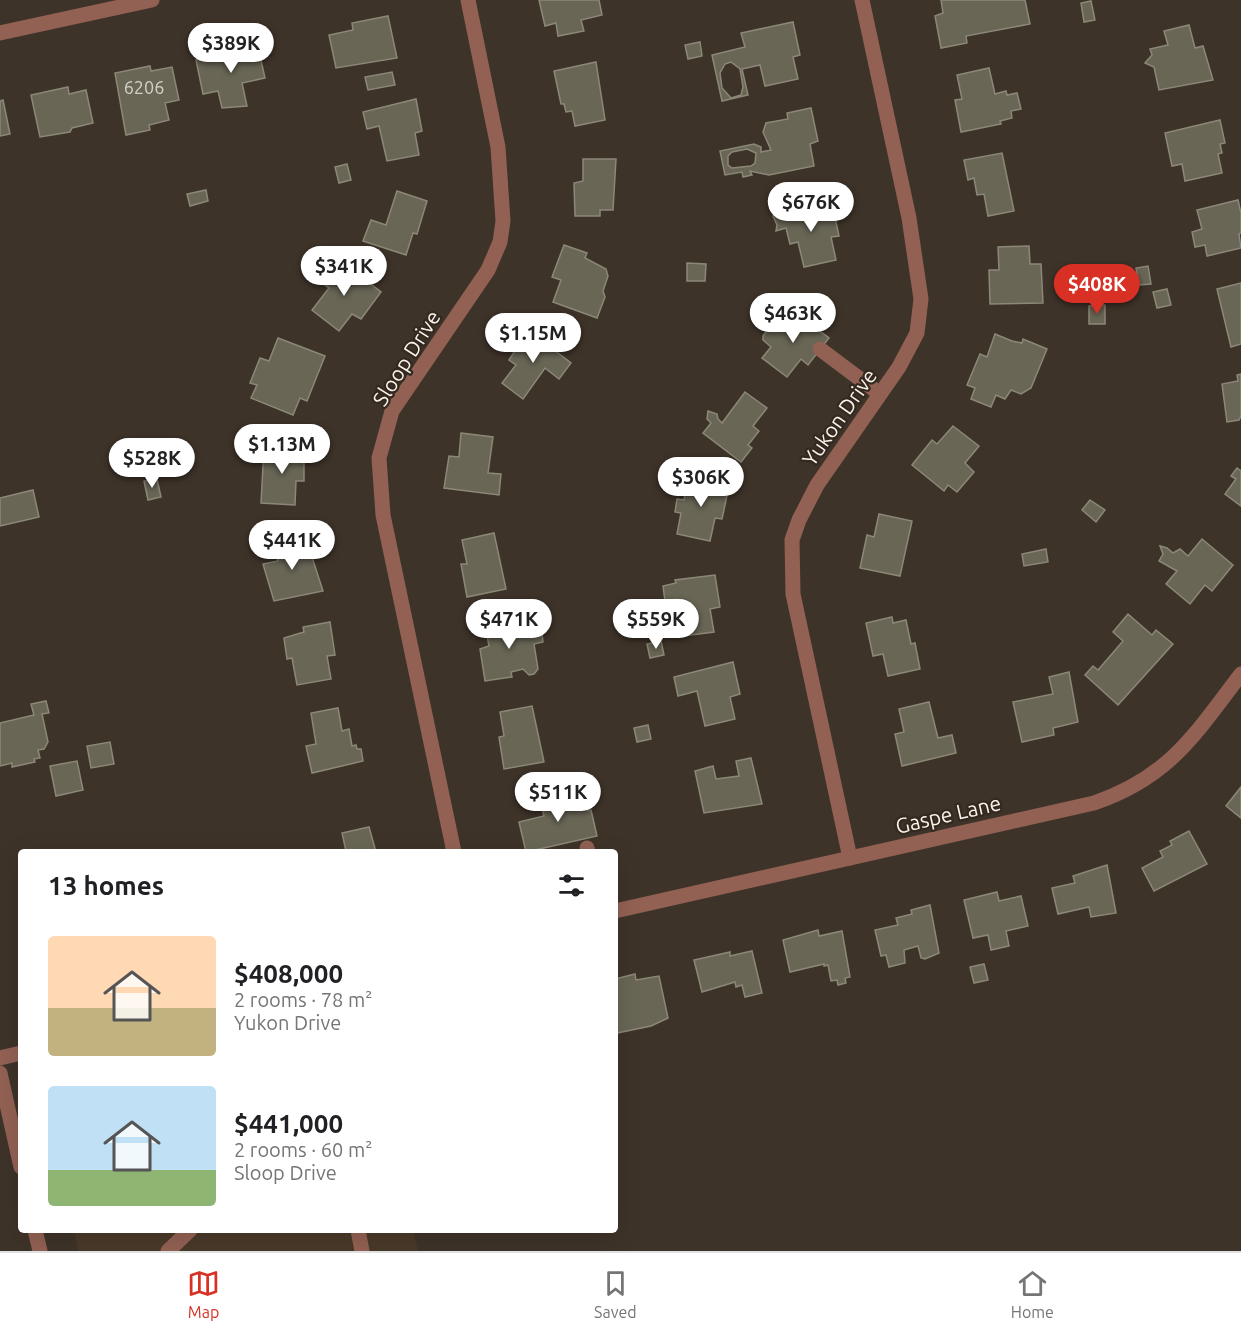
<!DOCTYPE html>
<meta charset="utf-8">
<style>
:root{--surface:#fff;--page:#f2f2f2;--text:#202124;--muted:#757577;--line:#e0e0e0;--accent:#d93025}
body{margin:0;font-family:Ubuntu,sans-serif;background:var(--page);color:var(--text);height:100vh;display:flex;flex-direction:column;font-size:22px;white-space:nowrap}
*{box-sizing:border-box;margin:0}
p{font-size:20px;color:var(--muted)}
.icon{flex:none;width:33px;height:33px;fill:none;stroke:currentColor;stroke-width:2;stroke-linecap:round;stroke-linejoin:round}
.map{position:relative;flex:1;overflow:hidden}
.details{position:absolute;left:18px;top:849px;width:600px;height:384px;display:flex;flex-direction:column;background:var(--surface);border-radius:6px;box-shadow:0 6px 24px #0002}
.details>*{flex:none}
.price{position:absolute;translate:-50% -51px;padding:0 14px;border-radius:21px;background:#fff;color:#222;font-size:20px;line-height:39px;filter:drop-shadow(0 2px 3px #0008)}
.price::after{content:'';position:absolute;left:50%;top:36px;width:18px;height:14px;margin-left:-9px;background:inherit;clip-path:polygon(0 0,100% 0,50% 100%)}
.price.current{background:var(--accent);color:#fff}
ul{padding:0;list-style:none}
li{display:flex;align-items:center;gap:18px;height:150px;padding:0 30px}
li span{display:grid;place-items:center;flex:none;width:168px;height:120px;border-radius:6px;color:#555}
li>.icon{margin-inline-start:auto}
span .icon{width:72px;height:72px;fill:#fffc;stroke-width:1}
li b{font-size:26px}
h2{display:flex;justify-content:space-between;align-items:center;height:72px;padding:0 30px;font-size:26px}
.menu{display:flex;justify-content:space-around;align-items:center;height:84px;border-top:2px solid var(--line);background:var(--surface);font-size:16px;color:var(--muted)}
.menu a{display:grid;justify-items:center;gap:3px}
.menu .current{color:var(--accent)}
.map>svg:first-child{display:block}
</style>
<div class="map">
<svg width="1241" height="1251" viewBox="0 0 1241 1251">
<rect width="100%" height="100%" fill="#3e3329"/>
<path fill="#493929" d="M74 1230H413L418 1251H78Z"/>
<g fill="#696656" stroke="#8b8878" stroke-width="1.5" fill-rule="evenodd">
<path d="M539 0H599L602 15 581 20 584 31 558 36 556 23 545 26Z"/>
<path d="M941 0H1025L1030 24 966 36 967 43 941 48 935 16 943 13Z"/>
<path d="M1091 1 1095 20 1084 22 1081 3Z"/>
<path d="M388 16 397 58 336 68 329 35 353 30 352 23Z"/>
<path d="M793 22 800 55 793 57 798 79 765 86 760 65 742 69 748 95 722 101 712 55 745 47 741 33ZM731 62 740 69 743 87 741 95 731 98 722 88 720 73 725 64Z"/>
<path d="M1189 25 1195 48 1203 46 1213 80 1159 90 1154 67 1145 63 1152 55 1150 49 1168 45 1164 31Z"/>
<path d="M700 42 702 56 688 59 685 45Z"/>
<path d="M257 43 265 78 242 83 247 106 222 108 218 91 203 94 196 60Z"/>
<path d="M596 62 605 120 575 126 572 111 566 112 564 104H561L554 71Z"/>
<path d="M150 66 151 71 172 67 179 100 165 103 169 120 149 125 150 130 126 135 115 73Z"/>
<path d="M989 68 995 94 1006 91 1007 95 1017 93 1021 109 1011 111 1012 118 1000 121 1001 124 961 132 955 100 962 99 957 75Z"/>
<path d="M392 72 395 85 368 90 365 77Z"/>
<path d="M68 87 69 94 86 90 93 123 72 128 70 132 40 137 31 95Z"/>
<path d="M416 99 422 131 415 133 419 155 387 161 379 126 367 129 363 112Z"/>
<path d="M3 100 10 134 0 136V101Z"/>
<path d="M811 108 818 141 810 144 814 166 769 175 750 171 752 175 743 177 742 172 725 175 720 151 754 144 761 147V152L771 150 763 132 766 123 788 119 787 113ZM747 149 756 153 755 163 751 166 732 168 728 165V156L732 152Z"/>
<path d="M1220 120 1225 143 1220 144 1222 153 1218 154 1222 173 1185 181 1182 164 1172 166 1165 133Z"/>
<path d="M1002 153 1014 211 988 216 984 194 977 195 974 178 968 180 964 160Z"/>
<path d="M583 159H616L613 210H600V216H575L574 183 583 181Z"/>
<path d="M347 164 351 180 339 183 335 167Z"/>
<path d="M206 190 208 201 190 206 187 194Z"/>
<path d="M397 191 427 201 417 234 413 233 406 255 363 241 371 220 386 225Z"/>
<path d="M1238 200 1241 213V233L1239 234 1241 248 1207 256 1205 245 1195 247 1192 232 1202 229 1197 210Z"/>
<path d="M832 203 839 236 831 237 836 260 804 267 798 242 790 244 786 228 776 231 777 225 773 216Z"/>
<path d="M564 245 587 253 585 258 606 269 608 276 603 291 605 297 597 318 553 302 561 280 552 277Z"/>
<path d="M1029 246 1030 264H1041L1043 303 990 304 989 270H999L998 247Z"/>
<path d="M331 262 356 278 359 275 381 292 361 319 352 314 339 331 312 310 329 288 318 280Z"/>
<path d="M687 263 706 264 705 281H687Z"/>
<path d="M1148 266 1151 284 1139 285 1136 268Z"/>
<path d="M1241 283V344L1231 347 1217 289Z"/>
<path d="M1167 289 1171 305 1157 308 1153 292Z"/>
<path d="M1105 305V324H1089V306Z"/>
<path d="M796 313 829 338 808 365 801 359 787 377 762 358 771 347 763 340V336L770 326 775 325 782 331Z"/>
<path d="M528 330 571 363 559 379 545 368 523 399 502 383 516 365 509 360Z"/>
<path d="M995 334 1012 341 1022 343 1023 339 1047 349 1031 388 1021 394 1011 390 1005 399 996 395 991 407 971 399 975 388 967 385 980 354 987 357Z"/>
<path d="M278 338 325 356 307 401 300 398 293 415 251 398 257 385 250 383 260 358 269 361Z"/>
<path d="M1241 374V416L1239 420 1227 422 1222 384 1238 381 1237 375Z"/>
<path d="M745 392 767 408 753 426 759 431 748 445 752 448 741 462 703 433 711 423 707 419 708 411 717 414 718 419 722 423Z"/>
<path d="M953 426 979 446 965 463 974 472 957 492 948 485 944 491 912 465 932 440 937 444Z"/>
<path d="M461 433 493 437 488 473 501 474 499 495 444 488 449 456 459 457Z"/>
<path d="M264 447 304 448V481H296L295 505 261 503Z"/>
<path d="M1237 468 1241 471V506L1225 494 1236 479 1231 476Z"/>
<path d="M688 478 729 486 722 519 715 518 710 541 677 534 681 513 675 512 677 499 684 500Z"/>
<path d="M157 479 161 497 148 500 144 481Z"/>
<path d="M33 490 39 517 0 526V498Z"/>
<path d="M1090 500 1105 510 1096 522 1082 510Z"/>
<path d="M879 514 912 521 900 576 860 568 867 535 874 537Z"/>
<path d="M494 533 506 589 467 597 461 564H467L462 540Z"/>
<path d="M301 536 305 558 312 557 323 591 274 601 263 564 278 561 274 541Z"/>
<path d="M1202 539 1233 565 1212 591 1205 585 1190 604 1166 584 1177 571 1159 561 1163 554 1160 546 1167 548 1173 553 1180 549 1188 556Z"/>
<path d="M1046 549 1048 562 1024 566 1022 554Z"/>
<path d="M715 575 720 607 710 609 714 632 683 636 677 599 665 601 663 586 676 583 675 580Z"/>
<path d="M1128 614 1152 635 1156 630 1173 644 1118 705 1085 675 1093 666 1098 670 1123 641 1113 632Z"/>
<path d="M892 617 893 623 906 620 911 644 915 643 920 669 888 676 883 654 873 656 866 623Z"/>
<path d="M518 618 520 631 536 629 542 634 543 642 534 644 538 669 534 674 529 675 523 669 511 672 512 677 485 681 480 649 489 646 485 624Z"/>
<path d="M330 622 335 655 327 656 331 679 297 685 292 658 287 659 284 638 304 632 303 627Z"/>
<path d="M661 641 664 655 650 658 647 644Z"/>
<path d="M733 662 740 694 730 697 735 719 705 726 697 691 678 696 674 677Z"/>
<path d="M1069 672 1078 722 1053 728 1054 735 1022 742 1013 702 1053 694 1049 677Z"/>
<path d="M46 701 49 713 42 714 48 742 44 749 38 750 40 758 34 759 35 762 12 767V763L0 766V723L34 715 31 704Z"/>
<path d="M929 702 938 738 952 735 956 753 902 766 895 734 904 732 899 709Z"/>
<path d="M532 706 544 762 504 769 499 737 504 736 500 712Z"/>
<path d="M338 708 342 731 349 729 352 746 356 745 357 749H361L363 761 312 773 306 746 316 744 311 713Z"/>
<path d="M648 725 651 739 637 742 634 728Z"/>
<path d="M110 742 114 764 91 768 87 746Z"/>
<path d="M751 758 762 804 704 813 695 771 713 766 716 779 739 776 736 761Z"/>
<path d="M77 761 83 790 56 796 50 766Z"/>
<path d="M1241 787V818L1226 806Z"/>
<path d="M554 788 555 800 565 805 571 803 577 793 583 792 588 811 591 810 597 836 526 852 519 822 544 816 538 792Z"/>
<path d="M369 827 376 852H343L346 851 342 833Z"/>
<path d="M1189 831 1207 864 1154 891 1142 868 1163 857 1160 851 1172 845 1170 841Z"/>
<path d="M1107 865 1116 913 1091 917 1089 907 1058 914 1052 888 1075 883 1073 876Z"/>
<path d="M997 892 999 901 1021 896 1028 926 1006 931 1009 946 991 950 988 935 973 938 964 900Z"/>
<path d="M930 905 939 953 925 959 921 958 918 946 904 950 905 963 889 967 886 955 881 956 875 930 898 925 896 918 912 914 911 910Z"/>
<path d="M818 930 819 936 842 931 850 977 845 978 846 983 838 985 837 980 831 981 828 965 824 966V964L790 972 783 940Z"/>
<path d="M752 951 762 993 745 997 742 985 736 987 735 982 702 992 694 960 730 952V956Z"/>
<path d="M984 964 988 980 974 983 970 967Z"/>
<path d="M635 974 636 980 659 976 668 1018 651 1026 617 1033 615 979Z"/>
</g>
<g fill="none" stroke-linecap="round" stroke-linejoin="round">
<g stroke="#926153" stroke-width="15">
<path d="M0 33 152 0"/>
<path d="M820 349 880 394"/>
<path d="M587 848 588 852"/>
<path d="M454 852 383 515 379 458 392 411 488 270 500 242 503 221 498 147 468 0"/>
<path d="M850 858 793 594 792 540 799 520 817 485 899 367 917 333 921 299 909 218 862 0"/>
<path d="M615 911 1094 803C1170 777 1195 734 1241 674"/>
<path d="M0 1058 21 1053"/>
<path d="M0 1073 21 1167"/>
<path d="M35 1230 40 1251"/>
<path d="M358 1230 362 1251"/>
<path d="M168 1251 190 1230"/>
</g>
</g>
<g text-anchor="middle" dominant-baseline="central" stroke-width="4.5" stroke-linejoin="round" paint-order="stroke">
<g font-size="18" fill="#d6d0c7">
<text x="144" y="87">6206</text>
</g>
<g font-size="21" fill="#fbf3ed" stroke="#34291f">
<text transform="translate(406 358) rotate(-58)">Sloop Drive</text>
<text transform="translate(839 417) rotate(-55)">Yukon Drive</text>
<text transform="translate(948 814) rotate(-13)">Gaspe Lane</text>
</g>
</g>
</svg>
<b class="price" style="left:231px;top:74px">$389K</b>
<b class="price" style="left:811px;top:233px">$676K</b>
<b class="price" style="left:344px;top:297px">$341K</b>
<b class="price current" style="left:1097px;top:315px">$408K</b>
<b class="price" style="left:793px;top:344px">$463K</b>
<b class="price" style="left:533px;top:364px">$1.15M</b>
<b class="price" style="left:282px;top:475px">$1.13M</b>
<b class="price" style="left:152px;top:489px">$528K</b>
<b class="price" style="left:701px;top:508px">$306K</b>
<b class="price" style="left:292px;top:571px">$441K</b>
<b class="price" style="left:509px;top:650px">$471K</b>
<b class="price" style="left:656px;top:650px">$559K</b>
<b class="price" style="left:558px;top:823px">$511K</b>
<section class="details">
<h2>13 homes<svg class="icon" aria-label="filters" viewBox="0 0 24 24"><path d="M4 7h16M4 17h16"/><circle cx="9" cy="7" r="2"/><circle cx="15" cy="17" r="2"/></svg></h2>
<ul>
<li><span style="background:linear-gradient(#ffd9b3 60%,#c2b280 0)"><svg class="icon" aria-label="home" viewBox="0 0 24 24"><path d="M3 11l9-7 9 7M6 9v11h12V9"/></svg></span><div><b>$408,000</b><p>2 rooms · 78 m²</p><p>Yukon Drive</p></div></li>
<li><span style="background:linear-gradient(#bfe0f5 70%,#8fb573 0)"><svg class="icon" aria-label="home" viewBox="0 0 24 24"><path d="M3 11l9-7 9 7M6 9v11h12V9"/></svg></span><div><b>$441,000</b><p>2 rooms · 60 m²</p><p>Sloop Drive</p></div></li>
</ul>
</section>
</div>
<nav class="menu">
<a class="current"><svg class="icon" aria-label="map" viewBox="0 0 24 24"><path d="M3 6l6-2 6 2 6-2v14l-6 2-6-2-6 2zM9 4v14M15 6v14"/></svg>Map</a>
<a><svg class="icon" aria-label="saved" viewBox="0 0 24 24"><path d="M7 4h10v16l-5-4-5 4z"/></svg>Saved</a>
<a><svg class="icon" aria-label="home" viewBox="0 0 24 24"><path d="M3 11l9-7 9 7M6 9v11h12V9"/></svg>Home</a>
</nav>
